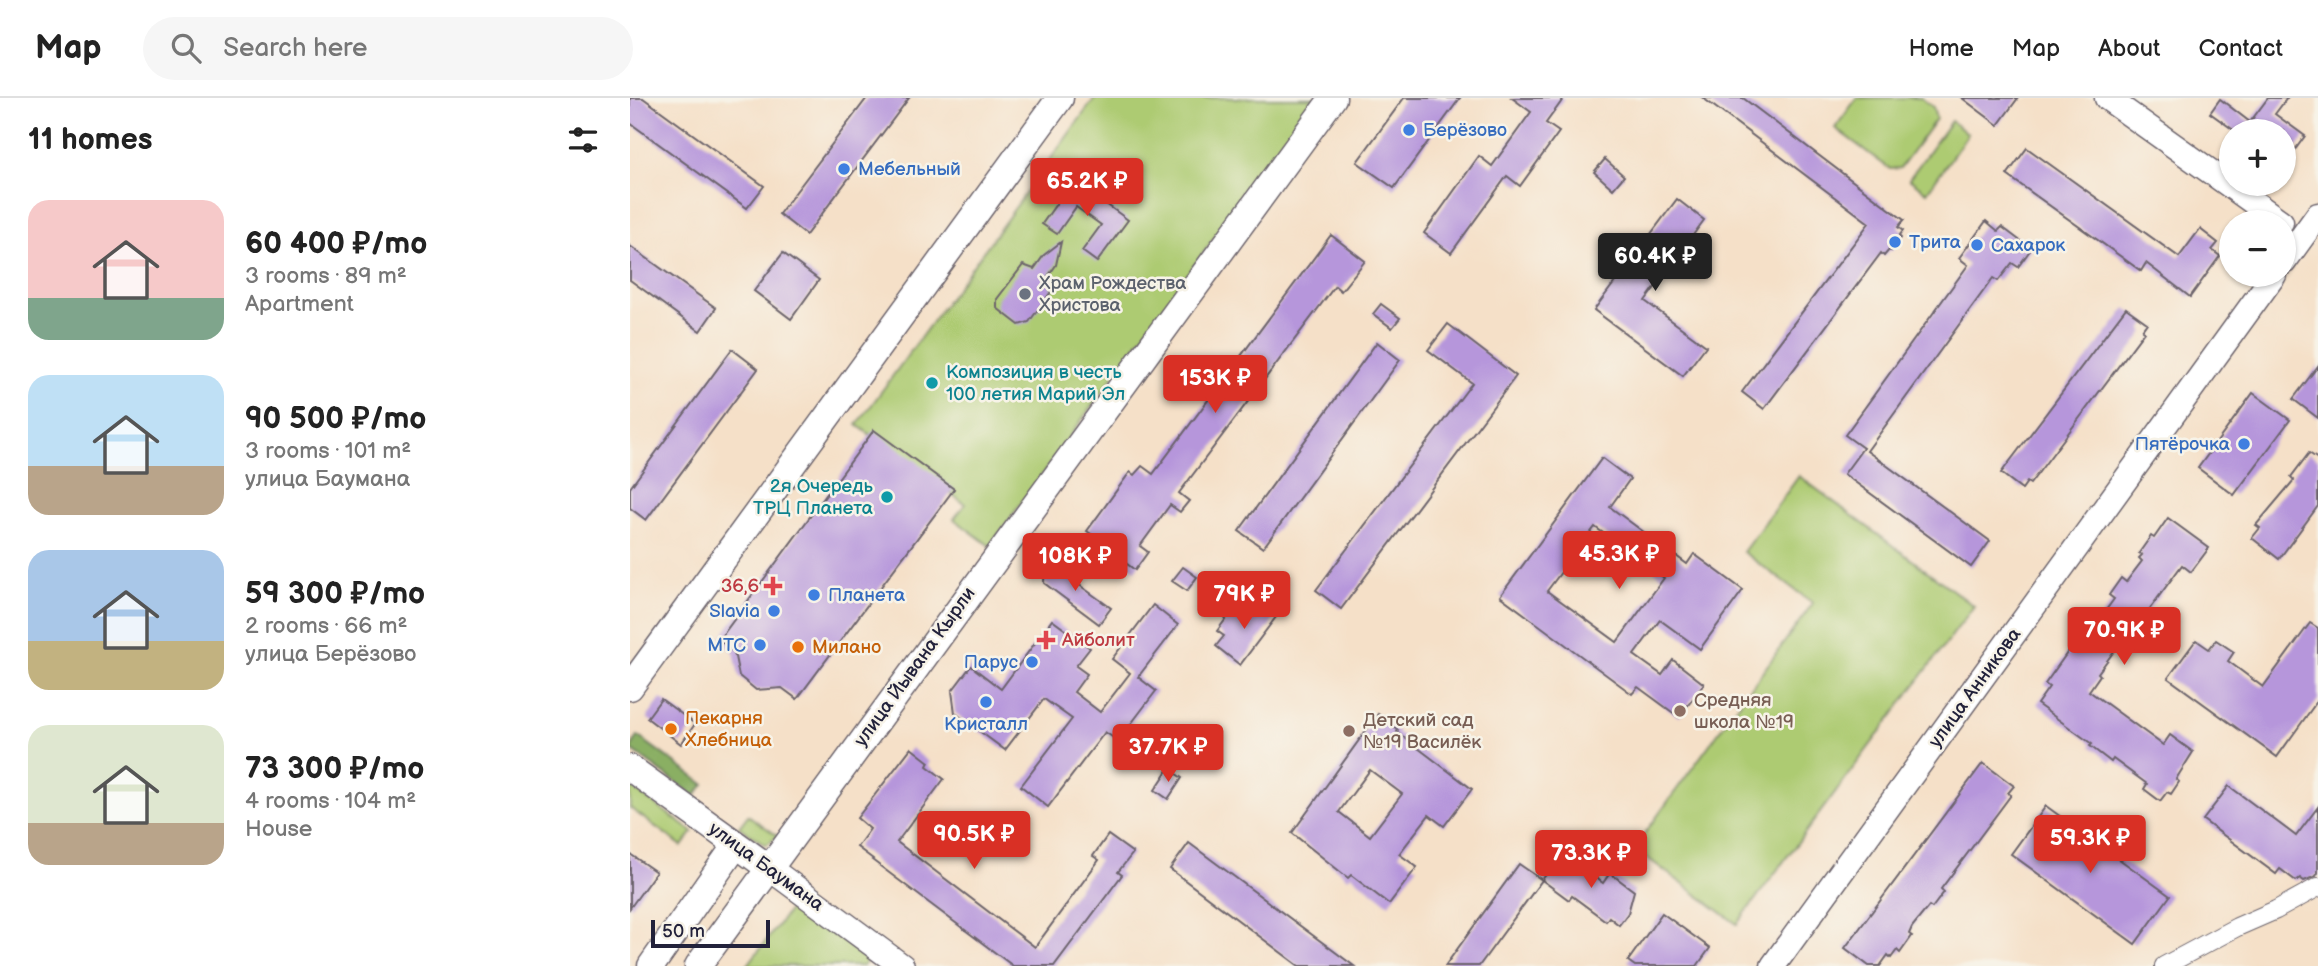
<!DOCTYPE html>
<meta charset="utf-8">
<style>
:root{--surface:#fff;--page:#f6f6f6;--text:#222;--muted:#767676;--line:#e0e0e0;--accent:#d93025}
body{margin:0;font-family:"Balsamiq Sans",sans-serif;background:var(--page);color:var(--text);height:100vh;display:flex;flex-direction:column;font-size:26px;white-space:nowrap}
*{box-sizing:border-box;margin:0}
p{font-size:23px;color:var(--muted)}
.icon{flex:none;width:38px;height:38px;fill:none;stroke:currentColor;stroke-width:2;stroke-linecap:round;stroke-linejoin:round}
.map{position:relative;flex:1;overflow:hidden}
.side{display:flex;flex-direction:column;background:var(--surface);width:630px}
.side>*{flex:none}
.tools{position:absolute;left:1589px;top:21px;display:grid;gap:14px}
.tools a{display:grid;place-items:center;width:77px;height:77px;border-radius:50%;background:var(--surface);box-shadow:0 2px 5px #0004;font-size:35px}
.scale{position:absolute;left:21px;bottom:18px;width:119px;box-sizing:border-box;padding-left:7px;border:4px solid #22223b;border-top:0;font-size:19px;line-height:24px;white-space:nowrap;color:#22223b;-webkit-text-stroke:5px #f7f3e8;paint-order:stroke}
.price{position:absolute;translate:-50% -60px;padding:0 16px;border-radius:7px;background:var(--accent);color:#fff;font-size:23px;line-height:46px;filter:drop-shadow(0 2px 4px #0008)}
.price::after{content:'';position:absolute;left:50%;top:42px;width:21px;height:16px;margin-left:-10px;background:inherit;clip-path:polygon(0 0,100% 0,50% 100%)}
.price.on{background:#222;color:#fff}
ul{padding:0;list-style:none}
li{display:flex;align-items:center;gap:21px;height:175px;padding:0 28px}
li span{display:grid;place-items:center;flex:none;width:196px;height:140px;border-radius:21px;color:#555}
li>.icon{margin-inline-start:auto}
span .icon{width:84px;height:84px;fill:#fffc;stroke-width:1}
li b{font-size:30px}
h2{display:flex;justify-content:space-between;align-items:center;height:84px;padding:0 28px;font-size:30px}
header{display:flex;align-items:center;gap:42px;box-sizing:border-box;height:98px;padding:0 35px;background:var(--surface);border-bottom:2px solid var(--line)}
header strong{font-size:33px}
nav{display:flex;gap:38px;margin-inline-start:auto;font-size:24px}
.search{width:490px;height:63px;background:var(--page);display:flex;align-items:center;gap:18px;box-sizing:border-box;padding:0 24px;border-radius:38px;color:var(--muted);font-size:26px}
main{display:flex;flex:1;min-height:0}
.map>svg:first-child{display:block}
</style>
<header>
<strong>Map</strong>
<div class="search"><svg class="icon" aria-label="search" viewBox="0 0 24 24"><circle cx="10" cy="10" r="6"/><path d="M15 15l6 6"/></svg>Search here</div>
<nav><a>Home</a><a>Map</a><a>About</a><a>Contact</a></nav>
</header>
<main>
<section class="side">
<h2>11 homes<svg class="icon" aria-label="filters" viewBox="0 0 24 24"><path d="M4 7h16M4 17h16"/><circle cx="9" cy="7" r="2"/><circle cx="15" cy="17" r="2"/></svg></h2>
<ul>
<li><span style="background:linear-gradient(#f6c9c9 70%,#7fa58c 0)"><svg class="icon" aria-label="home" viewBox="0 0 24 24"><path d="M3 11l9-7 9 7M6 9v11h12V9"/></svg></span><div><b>60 400 ₽/mo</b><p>3 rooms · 89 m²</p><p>Apartment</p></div></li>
<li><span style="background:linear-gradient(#bfe0f5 65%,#b9a48a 0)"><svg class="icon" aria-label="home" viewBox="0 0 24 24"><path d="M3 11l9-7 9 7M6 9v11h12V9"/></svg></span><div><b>90 500 ₽/mo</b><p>3 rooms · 101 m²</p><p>улица Баумана</p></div></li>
<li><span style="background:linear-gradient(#a9c7e8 65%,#c2b280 0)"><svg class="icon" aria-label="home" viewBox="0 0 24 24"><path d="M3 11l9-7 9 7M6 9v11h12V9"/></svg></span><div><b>59 300 ₽/mo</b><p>2 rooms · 66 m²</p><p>улица Берёзово</p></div></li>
<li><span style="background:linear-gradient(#dfe7d0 70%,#b9a48a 0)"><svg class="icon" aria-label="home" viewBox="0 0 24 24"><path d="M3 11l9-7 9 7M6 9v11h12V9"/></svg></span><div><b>73 300 ₽/mo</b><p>4 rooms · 104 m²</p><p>House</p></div></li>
</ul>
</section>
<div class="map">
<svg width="1688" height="868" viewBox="0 0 1688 868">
<rect width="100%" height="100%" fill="#f7f3e8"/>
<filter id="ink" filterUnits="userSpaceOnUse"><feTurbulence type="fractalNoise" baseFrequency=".0143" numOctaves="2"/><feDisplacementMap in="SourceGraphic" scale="14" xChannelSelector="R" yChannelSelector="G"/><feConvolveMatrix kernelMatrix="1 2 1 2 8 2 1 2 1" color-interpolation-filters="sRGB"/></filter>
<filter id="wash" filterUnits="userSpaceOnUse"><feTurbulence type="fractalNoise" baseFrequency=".00686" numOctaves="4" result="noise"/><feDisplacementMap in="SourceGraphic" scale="28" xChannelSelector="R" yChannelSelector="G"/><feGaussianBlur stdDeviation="1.57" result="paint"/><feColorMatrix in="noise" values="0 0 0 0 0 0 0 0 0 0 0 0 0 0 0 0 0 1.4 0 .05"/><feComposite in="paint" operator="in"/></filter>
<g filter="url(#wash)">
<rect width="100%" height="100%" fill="#f5e0c8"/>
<g fill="#adcb72" stroke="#687656" stroke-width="2">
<path d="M465 0H686L360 448 324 421 335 406 227 327Z"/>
<path d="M1227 0H1291L1303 9 1306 21 1270 70 1260 71 1205 30Z"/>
<path d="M1321 23 1338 36 1297 94 1279 81Z"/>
<path d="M1169 378 1344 508 1107 826 1004 750 1183 505 1113 454Z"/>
<path d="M0 688 63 734 52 748 0 710Z"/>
<path d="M118 717 148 738 136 747 109 729Z"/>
<path d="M164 806 238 861 233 868H117Z"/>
</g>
<path fill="#8aaf64" stroke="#566850" stroke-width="2" d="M8 638 74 686 65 698 0 651Z"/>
<g id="blocks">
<g fill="#b696db" fill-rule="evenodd">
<path d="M0 0H13L134 88 117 110 0 25Z"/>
<path d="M237 0H279L176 137 149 116Z"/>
<path d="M774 0H830L764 90 727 64Z"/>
<path d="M882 0H934L916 25 929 34 890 88 877 78 821 155 794 135 849 58 862 68 901 14Z"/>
<path d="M1073 0H1113L1274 122 1268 129 1273 133 1269 138 1271 140 1261 153 1259 152 1254 158 1251 155 1134 311 1112 294 1239 125Z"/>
<path d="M1332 0H1388L1368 27Z"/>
<path d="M1638 0H1657L1645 16 1675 38 1654 67V33H1605L1580 15 1590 1 1620 24Z"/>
<path d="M1397 50 1549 159 1570 131 1588 145 1582 152 1590 158 1560 199 1516 165 1511 173 1377 77Z"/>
<path d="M975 61 994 78 983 91 964 74Z"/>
<path d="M443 82 498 122 467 164 452 153 471 127 446 109 427 136 412 126Z"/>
<path d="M1047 101 1074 122 1015 203 1076 248 1053 278 964 212Z"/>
<path d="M1356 123 1368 133 1372 129 1401 151 1388 169 1382 165 1368 183 1363 180 1237 353 1360 443 1341 469 1214 376 1233 350 1215 337 1338 167 1329 160Z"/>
<path d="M701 137 735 163 711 193 705 188 549 395 559 403 550 414 540 407 510 448 518 454 505 472 497 466 491 474 453 446 461 436 457 433 500 374 504 377 512 368 523 376Z"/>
<path d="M431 144 426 167 417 180 423 191 399 224 389 227 367 210V201L393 167 404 171 414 157Z"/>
<path d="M0 148 86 210 70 233 0 182Z"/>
<path d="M153 155 189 182 161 221 124 193Z"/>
<path d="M751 206 770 220 762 230 743 216Z"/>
<path d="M1496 210 1517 225 1512 232 1514 234 1400 386 1397 384 1392 391 1371 375Z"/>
<path d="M818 226 886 278 711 511 686 492 842 285 798 252Z"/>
<path d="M747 244 770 262 633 450 609 433Z"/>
<path d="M102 251 128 271 16 422 0 410V390Z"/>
<path d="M1688 268V320L1663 301Z"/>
<path d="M1623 295 1660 322 1604 397 1568 370Z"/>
<path d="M244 332 324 391 167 601 152 590 126 592 109 578 104 554 89 542Z"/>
<path d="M1679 355 1688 361V408L1649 461 1622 440 1630 430 1626 427 1664 382 1661 379Z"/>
<path d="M972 360 1000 381 980 409 1057 466 1064 456 1113 492 1070 551 1030 522 1004 557 1032 577 1043 562 1074 586 1049 619 1008 589 1002 596 870 498ZM965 429 1034 480 987 544 917 493Z"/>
<path d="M1538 420 1579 450 1561 474 1552 467 1502 535 1499 533 1468 575 1470 577 1459 593 1533 647 1540 637 1563 654 1546 681 1549 684 1541 696 1537 694 1530 703 1514 691 1517 686 1483 661 1481 664 1460 648 1462 646 1407 606 1419 589 1415 586 1444 545 1443 544 1459 522 1465 527 1484 501 1479 497 1491 480 1496 484 1512 463 1509 460 1512 457 1509 455 1521 438 1524 440Z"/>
<path d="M415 463 424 470 427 466 450 483 448 486 481 510 469 526 414 485Z"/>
<path d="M553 469 567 479 557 493 542 483Z"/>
<path d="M622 501 646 519 610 567 586 548 594 538 587 533 602 513 609 518Z"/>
<path d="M523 507 548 527 508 579 526 593 488 643 475 634 418 709 391 688 442 621 414 601 375 652 325 615 322 593 341 568 371 591 422 522 460 550 446 568 457 576 444 594 470 614 500 575 482 561Z"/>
<path d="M1680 525 1688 530V602L1647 659 1538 580 1566 542 1579 551 1586 542 1604 554 1598 563 1633 589Z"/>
<path d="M31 601 65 626 51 646 17 620Z"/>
<path d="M748 616 768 632 767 634 842 691 814 728 799 717 769 756 787 769 759 806 721 777 718 780 662 735ZM740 672 772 696 740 738 709 714Z"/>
<path d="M281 650 299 664 297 668 314 681 267 744 405 849 469 762 463 758 478 737 503 755 488 774 492 777 424 868H383L242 762 243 761 227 749 240 731 227 720Z"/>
<path d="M1353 665 1384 688 1378 695 1381 697 1311 791 1314 794 1302 810 1299 808 1282 829 1279 836 1282 838 1270 855 1267 852 1261 860 1258 857 1250 868H1239L1215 850Z"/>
<path d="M539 671 552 680 538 701 525 692Z"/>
<path d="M1599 688 1666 738 1688 709V775L1686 778 1674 783 1670 780 1666 783 1650 771 1646 776 1573 722Z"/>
<path d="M1416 708 1540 798 1505 846 1381 756Z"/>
<path d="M559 745 724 868H669L540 771Z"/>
<path d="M932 755 973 785 980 775 1004 793 998 815 989 827 979 819 976 823 942 798 939 802 912 782Z"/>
<path d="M0 756 26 774 0 810Z"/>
<path d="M889 766 912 782 849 868H815Z"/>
<path d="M1032 815 1080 850 1067 868H1005L998 863Z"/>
</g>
</g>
</g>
<g filter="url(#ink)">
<use href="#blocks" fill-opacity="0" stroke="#6c646c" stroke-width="2"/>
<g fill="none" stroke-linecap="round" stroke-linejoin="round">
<g stroke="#6c646c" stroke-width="20">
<path id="street" d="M1534 868 1607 829 1646 812 1688 789"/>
</g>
<g stroke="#6c646c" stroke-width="27">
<g id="secondary">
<path d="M1477 0 1651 124"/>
<path d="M1654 164 1688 117"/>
<path d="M139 770 272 868"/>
<path d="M1143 868 1644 177"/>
</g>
</g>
<g stroke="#6c646c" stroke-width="29">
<g id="primary">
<path d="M0 589 430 0"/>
<path d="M0 670 139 770"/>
<path d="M21 868 106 747"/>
<path d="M68 868 703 0"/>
</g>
</g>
<use href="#street" stroke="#fff" stroke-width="18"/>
<use href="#secondary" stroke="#fff" stroke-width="24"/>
<use href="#primary" stroke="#fff" stroke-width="26"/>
</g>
</g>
<g fill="#3f7fe0" stroke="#f7f3e8" stroke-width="2.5">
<circle cx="779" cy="32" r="7"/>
<circle cx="214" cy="71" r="7"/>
<circle cx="1265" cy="144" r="7"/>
<circle cx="1347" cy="147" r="7"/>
<circle cx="1614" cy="346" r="7"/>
<circle cx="184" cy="497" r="7"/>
<circle cx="144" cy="513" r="7"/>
<circle cx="130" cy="547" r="7"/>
<circle cx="402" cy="564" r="7"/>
<circle cx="356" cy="604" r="7"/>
</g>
<circle fill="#6b7280" stroke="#f7f3e8" stroke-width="2.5" cx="395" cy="196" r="7"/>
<g fill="#0f9aa8" stroke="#f7f3e8" stroke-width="2.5">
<circle cx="302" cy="285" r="7"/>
<circle cx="257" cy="399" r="7"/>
</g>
<g fill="#e0444e" stroke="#f7f3e8" stroke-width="2.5">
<path d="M139.5 477.5h7v7h7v7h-7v7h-7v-7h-7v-7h7z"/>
<path d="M412.5 531.5h7v7h7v7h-7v7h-7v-7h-7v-7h7z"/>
</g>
<g fill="#e8710a" stroke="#f7f3e8" stroke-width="2.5">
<circle cx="168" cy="549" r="7"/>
<circle cx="41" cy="631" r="7"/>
</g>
<g fill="#8d6e63" stroke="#f7f3e8" stroke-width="2.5">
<circle cx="1050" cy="613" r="7"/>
<circle cx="719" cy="633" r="7"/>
</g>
<g text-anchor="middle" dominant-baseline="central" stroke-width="5" stroke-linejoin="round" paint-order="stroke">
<g font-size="19" fill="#366cbe" stroke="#f7f3e8" text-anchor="start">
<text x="793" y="32">Берёзово</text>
<text x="228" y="71">Мебельный</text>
<text x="1279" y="144">Трита</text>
<text x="1361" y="147">Сахарок</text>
<text x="1600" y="346" text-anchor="end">Пятёрочка</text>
<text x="198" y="497">Планета</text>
<text x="130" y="513" text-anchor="end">Slavia</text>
<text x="116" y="547" text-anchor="end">МТС</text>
<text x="388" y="564" text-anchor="end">Парус</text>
<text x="356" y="626" text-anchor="middle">Кристалл</text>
</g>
<g font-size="19" fill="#5b616d" stroke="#f7f3e8" text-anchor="start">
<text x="409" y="185">Храм Рождества<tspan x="409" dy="22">Христова</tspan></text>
</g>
<g font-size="19" fill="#0d838f" stroke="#f7f3e8" text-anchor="start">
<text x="316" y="274">Композиция в честь<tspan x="316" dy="22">100 летия Марий Эл</tspan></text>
<text x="243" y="388" text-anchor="end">2я Очередь<tspan x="243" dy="22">ТРЦ Планета</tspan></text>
</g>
<g font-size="19" fill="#be3a42" stroke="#f7f3e8" text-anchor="end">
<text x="129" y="488">36,6</text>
<text x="432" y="542" text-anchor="start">Айболит</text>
</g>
<g font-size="19" fill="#c56008" stroke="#f7f3e8" text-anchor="start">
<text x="182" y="549">Милано</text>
<text x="55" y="620">Пекарня<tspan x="55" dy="22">Хлебница</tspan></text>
</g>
<g font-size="19" fill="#22223b" stroke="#f7f3e8">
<text transform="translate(285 569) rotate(-54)">улица Йывана Кырли</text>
<text transform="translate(1345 590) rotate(-54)">улица Анникова</text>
<text transform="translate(136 769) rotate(36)">улица Баумана</text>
</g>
<g font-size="19" fill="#785e54" stroke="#f7f3e8" text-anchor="start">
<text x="1064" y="602">Средняя<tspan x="1064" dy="22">школа №19</tspan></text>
<text x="733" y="622">Детский сад<tspan x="733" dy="22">№19 Василёк</tspan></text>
</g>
</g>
</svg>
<div class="tools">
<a>+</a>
<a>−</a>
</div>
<div class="scale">50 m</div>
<b class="price" style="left:457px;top:120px">65.2K ₽</b>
<b class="price on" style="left:1025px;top:195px">60.4K ₽</b>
<b class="price" style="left:585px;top:317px">153K ₽</b>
<b class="price" style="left:989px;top:493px">45.3K ₽</b>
<b class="price" style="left:445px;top:495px">108K ₽</b>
<b class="price" style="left:614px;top:533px">79K ₽</b>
<b class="price" style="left:1494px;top:569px">70.9K ₽</b>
<b class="price" style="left:538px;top:686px">37.7K ₽</b>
<b class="price" style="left:344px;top:773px">90.5K ₽</b>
<b class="price" style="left:1460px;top:777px">59.3K ₽</b>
<b class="price" style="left:961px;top:792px">73.3K ₽</b>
</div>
</main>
